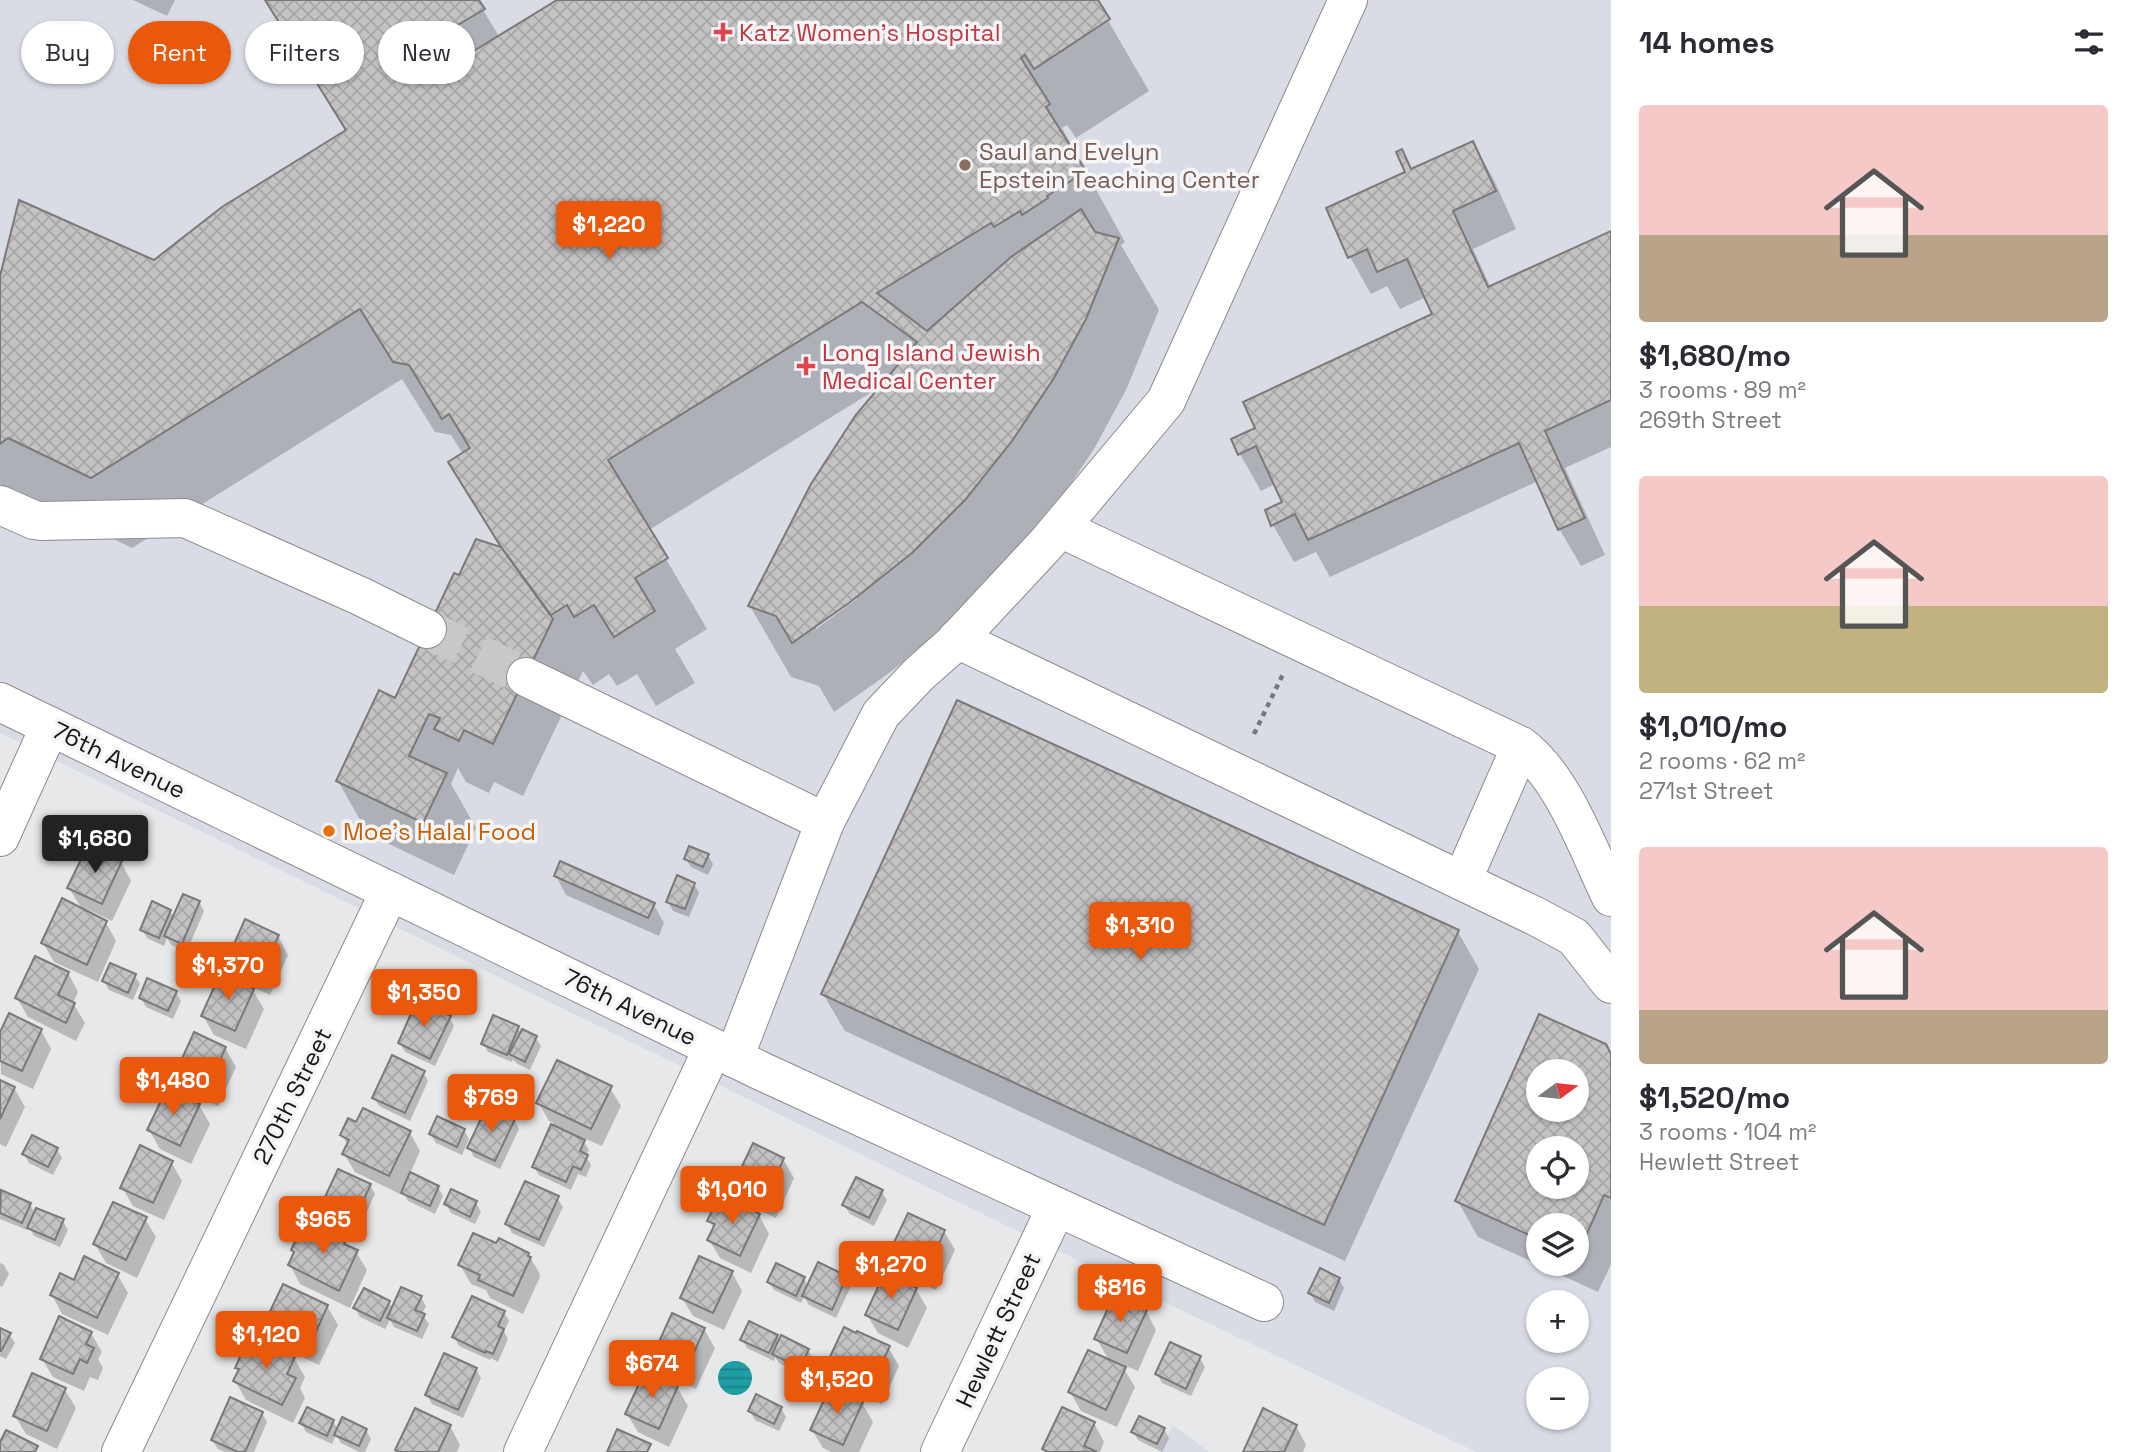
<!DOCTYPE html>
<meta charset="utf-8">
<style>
:root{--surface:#fff;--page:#f2f2f3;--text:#2b2b33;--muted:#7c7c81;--accent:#ea580c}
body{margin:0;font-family:"Space Grotesk",sans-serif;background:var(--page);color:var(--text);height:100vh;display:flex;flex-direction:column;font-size:26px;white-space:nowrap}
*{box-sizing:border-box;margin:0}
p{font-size:23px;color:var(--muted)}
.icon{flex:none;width:38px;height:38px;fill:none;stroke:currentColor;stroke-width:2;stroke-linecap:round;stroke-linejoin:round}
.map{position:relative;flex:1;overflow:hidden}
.panel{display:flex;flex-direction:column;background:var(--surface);width:525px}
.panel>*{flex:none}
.guide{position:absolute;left:21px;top:21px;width:665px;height:63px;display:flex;gap:14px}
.needle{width:46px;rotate:75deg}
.controls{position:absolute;left:1526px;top:1059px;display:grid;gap:14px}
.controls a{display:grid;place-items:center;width:63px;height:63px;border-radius:50%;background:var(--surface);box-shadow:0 2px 5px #0004;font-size:35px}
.price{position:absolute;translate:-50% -60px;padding:0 16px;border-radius:7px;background:var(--accent);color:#fff;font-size:23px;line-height:46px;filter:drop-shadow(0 2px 4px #0008)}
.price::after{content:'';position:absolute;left:50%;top:42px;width:21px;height:16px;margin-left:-10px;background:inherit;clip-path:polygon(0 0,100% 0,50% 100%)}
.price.on{background:#222;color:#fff}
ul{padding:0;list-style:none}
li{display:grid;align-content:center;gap:14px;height:371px;padding:0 28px}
li span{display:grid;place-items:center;height:217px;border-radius:7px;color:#555}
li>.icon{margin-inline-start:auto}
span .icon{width:126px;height:126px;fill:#fffc;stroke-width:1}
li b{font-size:30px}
h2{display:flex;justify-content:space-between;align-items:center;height:84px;padding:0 28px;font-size:30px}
.pill{padding:0 24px;border-radius:32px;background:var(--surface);box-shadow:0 2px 5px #0004;font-size:24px;line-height:63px}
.pill.on{background:var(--accent);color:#fff}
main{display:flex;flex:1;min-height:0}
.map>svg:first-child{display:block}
</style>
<main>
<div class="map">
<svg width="1611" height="1452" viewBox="0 0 1611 1452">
<defs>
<pattern id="water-rules" width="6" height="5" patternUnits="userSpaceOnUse" patternTransform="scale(1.75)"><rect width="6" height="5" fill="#209ea5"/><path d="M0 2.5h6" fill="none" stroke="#1b8085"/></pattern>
<pattern id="building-cross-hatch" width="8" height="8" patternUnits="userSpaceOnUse" patternTransform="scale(1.75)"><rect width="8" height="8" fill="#c4c2c2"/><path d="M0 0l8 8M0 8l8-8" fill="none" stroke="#a8a6a6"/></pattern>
</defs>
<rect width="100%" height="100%" fill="#e7e8ea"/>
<g fill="#d9dce5" fill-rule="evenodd">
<path d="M0 0H1611V1452H1476L1040 1242 0 733ZM1538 1071H1577V1110H1538ZM1538 1148H1577V1186H1538ZM1538 1225H1577V1264H1538ZM1538 1302H1577V1340H1538ZM1538 1379H1577V1418H1538Z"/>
<path d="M1173 1425 1209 1452H1161Z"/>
</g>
<circle fill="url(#water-rules)" cx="735" cy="1378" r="17"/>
<g fill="#0003" fill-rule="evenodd">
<path d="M133 0H175L167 16Z"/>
<path d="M265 0H477L500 38 560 0H1096L1149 91 1076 138 1067 125 1062 128 1125 242 1121 245 1159 310 1126 390 1094 449 1052 512 952 623 889 673 834 712 819 686 791 677 750 606 880 387 649 530 707 629 675 649 695 683 656 706 637 674 617 686 609 674 593 685 583 671 523 796 494 782 489 793 466 782 458 768 451 784 476 828 454 875 368 834 338 781 395 700 460 578 501 549 450 462 463 454 451 435 435 432 402 379 132 548 49 508 0 505V283L154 262 346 132ZM855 596 857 599 816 629V624Z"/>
<path d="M1473 143 1494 180 1516 229 1473 249 1491 288 1611 233V447L1565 468 1605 555 1581 566 1560 530 1538 481 1330 577 1316 552 1294 562 1273 525 1284 503 1275 484 1261 491 1240 454 1257 429 1435 315 1426 297 1400 309 1387 286 1371 294 1350 257 1408 173 1401 151 1412 171Z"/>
<path d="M708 855 713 864 708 875 691 867 686 859Z"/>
<path d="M121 862 131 881 112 921 87 909 85 912 106 923 116 941 98 982 54 962 43 943 83 911 69 888Z"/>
<path d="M556 876 654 905 664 923 659 936 566 895Z"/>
<path d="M694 884 699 893 689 917 673 911 668 902Z"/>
<path d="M199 902 204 911 187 951 171 945 167 938 164 946 147 938 142 930 170 911 174 918Z"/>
<path d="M1458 932 1479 969 1345 1261 845 1031 823 994Z"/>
<path d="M278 936 288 955 270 995 250 986 264 1009 246 1049 214 1035 203 1016 241 986 228 962Z"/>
<path d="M68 973 78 992 73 1003 85 1023 76 1041 28 1017 17 998Z"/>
<path d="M135 976 140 984 133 1000 109 990 104 981Z"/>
<path d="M176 992 181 1001 173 1019 146 1007 141 998Z"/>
<path d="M1540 1016 1605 1046 1611 1056V1264L1598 1292 1478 1237 1457 1200ZM1538 1071H1577V1110H1538ZM1538 1148H1577V1186H1538ZM1538 1225H1577V1264H1538Z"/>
<path d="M449 1017 454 1026 435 1066 405 1052 400 1043Z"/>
<path d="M518 1028 521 1034 536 1038 541 1046 530 1070 516 1063 513 1059 512 1062 488 1052 483 1043Z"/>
<path d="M41 1030 51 1049 33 1089 1 1074 0 1036Z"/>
<path d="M225 1048 236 1067 218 1106 187 1092 177 1074Z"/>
<path d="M423 1072 428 1081 410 1121 379 1106 374 1098Z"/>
<path d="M0 1082 14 1088 25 1107 6 1147 0 1144Z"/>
<path d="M610 1088 621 1106 602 1146 581 1137 589 1150 586 1156 591 1165 586 1177 578 1174 571 1190 539 1175 534 1167 554 1123 549 1121 538 1102Z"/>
<path d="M199 1105 210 1124 191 1164 160 1149 149 1130Z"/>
<path d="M514 1120 519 1129 500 1169 474 1157 469 1148Z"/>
<path d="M464 1130 469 1139 462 1155 436 1143 430 1134Z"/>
<path d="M410 1133 420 1151 410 1174 438 1187 443 1196 435 1214 408 1201 402 1190 400 1194 355 1172 344 1154 348 1146 342 1135Z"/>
<path d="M57 1149 62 1158 53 1175 29 1163 24 1154Z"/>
<path d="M783 1159 794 1178 776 1218 746 1204 735 1185Z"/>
<path d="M171 1162 182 1181 164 1220 133 1206 122 1187Z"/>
<path d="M370 1185 375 1194 356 1234 325 1220 320 1211Z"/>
<path d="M881 1191 887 1200 874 1226 850 1214 844 1205Z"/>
<path d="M2 1192 30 1204 35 1214 63 1221 68 1230 60 1247 34 1236 29 1226 27 1230 0 1219V1197Z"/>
<path d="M557 1198 563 1207 544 1247 512 1233 507 1224Z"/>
<path d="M476 1203 481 1212 475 1224 451 1213 446 1204Z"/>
<path d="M759 1215 769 1234 751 1273 720 1258 709 1240 714 1229 709 1220Z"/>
<path d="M145 1219 156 1237 137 1278 106 1263 95 1244Z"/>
<path d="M944 1231 955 1250 936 1290 901 1274 890 1255Z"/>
<path d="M345 1240 350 1249 356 1252 367 1270 350 1308 300 1284 290 1265 295 1254 293 1250Z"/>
<path d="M497 1246 528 1254 539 1272 540 1277 523 1314 490 1298 486 1290 471 1284 460 1265Z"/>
<path d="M0 1263 4 1265 9 1274 2 1287 0 1286Z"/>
<path d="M732 1272 742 1291 724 1330 693 1316 682 1298Z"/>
<path d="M117 1274 128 1293 108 1335 62 1314 52 1295 74 1282Z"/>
<path d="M846 1277 851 1286 836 1318 809 1305 804 1297 801 1303 774 1290 769 1282 804 1278 808 1287Z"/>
<path d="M1339 1279 1344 1288 1334 1311 1315 1302 1310 1293Z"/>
<path d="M916 1289 927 1308 908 1348 878 1333 867 1315Z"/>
<path d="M364 1290 389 1303 393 1309 421 1298 426 1306 422 1314 429 1324 422 1339 394 1327 390 1320 385 1329 360 1317 355 1308Z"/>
<path d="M327 1306 338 1325 319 1365 276 1345 265 1326Z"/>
<path d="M1146 1311 1156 1330 1138 1371 1121 1364 1135 1387 1117 1427 1081 1411 1070 1392 1110 1362 1096 1338Z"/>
<path d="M504 1312 509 1321 504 1331 508 1339 498 1362 491 1358 490 1360 459 1346 454 1337Z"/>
<path d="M0 1329 9 1334 15 1343 6 1359 0 1356Z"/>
<path d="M704 1329 715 1348 696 1389 665 1375 654 1356Z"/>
<path d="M91 1333 102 1352 98 1359 103 1368 98 1380 90 1377 84 1391 53 1377 42 1359Z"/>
<path d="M777 1336 780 1341 808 1350 813 1359 805 1375 779 1363 775 1357 774 1361 747 1348 742 1339Z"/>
<path d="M888 1347 899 1366 882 1404 839 1384 828 1365Z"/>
<path d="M294 1358 305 1377 300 1388 305 1398 293 1423 246 1400 235 1381 239 1372 237 1368Z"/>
<path d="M1200 1358 1205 1367 1191 1396 1162 1383 1157 1374Z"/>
<path d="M476 1369 481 1378 463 1418 432 1404 427 1395Z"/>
<path d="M677 1387 688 1406 669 1447 638 1432 627 1414Z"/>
<path d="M65 1390 76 1408 57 1449 26 1434 15 1416Z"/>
<path d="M862 1403 873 1422 859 1452H831L823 1448 812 1430Z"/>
<path d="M781 1408 786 1417 779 1431 755 1420 750 1411Z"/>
<path d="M262 1413 267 1422 254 1452H225L218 1449 212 1440Z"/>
<path d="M333 1421 338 1430H366L371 1439 365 1452H359L341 1443 336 1435 332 1444 306 1432 301 1423Z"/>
<path d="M1094 1423 1104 1442 1100 1452H1046L1044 1449Z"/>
<path d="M450 1426 460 1445 457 1452H398L397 1450Z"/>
<path d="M1296 1426 1306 1445 1303 1452H1245Z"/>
<path d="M1164 1429 1169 1438 1162 1452 1138 1440 1133 1432Z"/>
</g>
<g fill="url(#building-cross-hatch)" stroke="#7b7979" stroke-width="2" fill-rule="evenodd">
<path d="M265 0H479L485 9 456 26 472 52 557 0H1098L1110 19 1034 69 1025 55 1021 58 1050 104 1046 107 1086 171 1047 196 1048 198 1022 215 1020 211 994 227 991 223 877 293 927 331 1011 257 1081 209 1095 232 1119 238 1086 319 1054 378 1012 441 965 500 912 553 849 603 792 643 776 616 748 606 811 484 855 416 917 342 862 302 608 460 668 558 635 578 655 611 614 637 594 605 574 617 567 605 551 615 501 547 448 462 470 448 449 414 442 419 409 365 393 362 360 309 91 478 8 438 0 444V276L19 200 154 260 222 207 346 130Z"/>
<path d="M1473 141 1496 191 1453 211 1488 287 1611 231V400L1545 431 1585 518 1558 530 1519 443 1308 540 1295 514 1271 526 1265 510 1282 502 1256 446 1238 455 1231 439 1255 428 1243 402 1432 314 1407 259 1377 272 1367 249 1348 258 1326 208 1405 172 1396 152 1402 149 1411 169Z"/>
<path d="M476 539 501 547 553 619 493 744 464 730 459 741 434 729 440 718 429 714 409 756 447 773 423 823 336 781 379 690 395 698 454 573 459 575Z"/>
<path d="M957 700 1459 930 1324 1225 821 994Z"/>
<path d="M88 845 122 861 102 904 67 888Z"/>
<path d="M689 846 709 854 703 867 684 859Z"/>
<path d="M560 861 655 903 648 918 554 876Z"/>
<path d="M677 875 695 883 685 909 666 902Z"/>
<path d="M183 894 200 901 182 944 164 936Z"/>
<path d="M62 898 107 921 87 965 41 943Z"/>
<path d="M152 901 171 910 159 938 140 930Z"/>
<path d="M245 919 279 935 259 977 226 962Z"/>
<path d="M35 956 69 972 58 995 75 1003 66 1023 15 998Z"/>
<path d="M110 963 136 974 128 993 102 981Z"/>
<path d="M220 974 254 989 235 1031 201 1016Z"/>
<path d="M147 978 177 991 168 1011 139 998Z"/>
<path d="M417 1000 451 1016 430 1059 398 1043Z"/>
<path d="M9 1013 42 1029 22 1071 0 1061V1032Z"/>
<path d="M1539 1014 1606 1044 1611 1054V1198L1604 1195 1577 1256V1225H1538V1239L1455 1201ZM1538 1071H1577V1110H1538ZM1538 1148H1577V1186H1538Z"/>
<path d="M493 1015 519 1026 507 1055 481 1044Z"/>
<path d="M522 1029 537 1036 525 1062 509 1054Z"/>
<path d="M194 1032 226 1047 207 1088 175 1074Z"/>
<path d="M392 1055 425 1071 405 1113 372 1098Z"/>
<path d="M557 1060 612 1086 591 1129 536 1103Z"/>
<path d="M0 1080 15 1087 0 1119Z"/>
<path d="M167 1088 200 1104 180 1146 147 1130Z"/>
<path d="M487 1106 515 1119 495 1161 467 1148Z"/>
<path d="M363 1108 411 1131 389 1176 342 1154 349 1140 340 1135 348 1118 356 1122Z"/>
<path d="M437 1116 465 1129 457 1147 429 1134Z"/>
<path d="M551 1124 585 1140 580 1151 588 1155 581 1170 573 1166 566 1182 532 1167Z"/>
<path d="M32 1135 58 1148 48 1167 22 1154Z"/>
<path d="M753 1143 784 1158 766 1200 733 1185Z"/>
<path d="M140 1145 173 1161 153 1203 120 1188Z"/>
<path d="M338 1169 371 1184 351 1227 318 1212Z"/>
<path d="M410 1172 439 1186 430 1206 401 1193Z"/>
<path d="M856 1177 883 1190 869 1218 842 1205Z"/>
<path d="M525 1181 559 1196 539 1240 505 1224Z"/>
<path d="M451 1189 477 1201 470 1217 444 1204Z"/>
<path d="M1 1190 31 1203 22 1223 0 1213Z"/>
<path d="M727 1198 760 1214 740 1256 707 1240 715 1224 707 1221 714 1207 721 1210Z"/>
<path d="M113 1202 147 1217 126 1260 93 1244Z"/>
<path d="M36 1208 64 1219 55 1240 27 1228Z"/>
<path d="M908 1213 945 1230 926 1273 888 1255Z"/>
<path d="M308 1222 346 1239 344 1244 358 1250 339 1291 288 1265 294 1252 291 1250 299 1233 302 1235Z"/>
<path d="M473 1233 496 1243 499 1238 529 1253 528 1256 531 1257 513 1296 478 1280 480 1275 458 1265Z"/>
<path d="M84 1256 119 1273 97 1318 50 1295 60 1273 74 1280Z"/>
<path d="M699 1256 733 1271 713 1313 680 1298Z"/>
<path d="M818 1262 847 1276 832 1310 802 1296Z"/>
<path d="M776 1263 805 1277 796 1296 767 1282Z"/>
<path d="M1320 1268 1340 1278 1329 1303 1308 1293Z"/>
<path d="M885 1272 917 1288 898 1330 865 1315Z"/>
<path d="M283 1284 328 1305 309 1347 263 1326Z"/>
<path d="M401 1287 422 1296 415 1310 425 1314 417 1331 387 1318Z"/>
<path d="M364 1288 390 1301 380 1321 353 1308Z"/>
<path d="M1114 1295 1147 1310 1127 1353 1094 1339Z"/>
<path d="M472 1296 505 1311 498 1326 504 1329 493 1354 486 1351 485 1353 452 1337Z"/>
<path d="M672 1313 705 1328 685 1372 652 1357Z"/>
<path d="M59 1316 92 1332 86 1344 94 1348 87 1363 80 1359 73 1374 40 1359Z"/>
<path d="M749 1321 778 1335 769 1353 740 1340Z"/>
<path d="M844 1327 856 1333 857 1331 890 1346 871 1386 826 1365Z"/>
<path d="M0 1328 11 1333 1 1351H0Z"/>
<path d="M781 1335 809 1349 800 1368 772 1354Z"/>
<path d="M254 1337 295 1357 287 1374 296 1378 282 1405 233 1381 239 1369 235 1368 245 1346 249 1348Z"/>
<path d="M1170 1342 1201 1356 1186 1389 1155 1374Z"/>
<path d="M1088 1350 1126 1367 1106 1410 1068 1392Z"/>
<path d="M444 1353 477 1368 458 1410 425 1395Z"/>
<path d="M645 1371 678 1386 659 1429 625 1414Z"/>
<path d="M32 1373 66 1388 47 1431 13 1416Z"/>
<path d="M830 1387 863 1402 843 1445 810 1430Z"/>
<path d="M756 1394 782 1407 774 1424 748 1411Z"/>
<path d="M230 1397 263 1412 245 1452H238L211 1440Z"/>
<path d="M307 1407 334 1420 327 1436 299 1423Z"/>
<path d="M1062 1407 1095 1422 1084 1446 1097 1452H1048L1042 1449Z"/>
<path d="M415 1408 451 1425 438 1452H399L395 1450Z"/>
<path d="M1263 1408 1297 1425 1284 1452H1243Z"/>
<path d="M1139 1416 1165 1428 1157 1444 1131 1432Z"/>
<path d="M342 1417 367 1429 359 1446 334 1435Z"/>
<path d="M617 1429 651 1444 647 1452H607Z"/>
<path d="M6 1430 38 1446 35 1452H0V1442Z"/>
</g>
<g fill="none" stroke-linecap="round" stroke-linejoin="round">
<path stroke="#c8c8ca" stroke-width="38" stroke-dasharray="38 19" stroke-linecap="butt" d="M427 629 526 677"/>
<g stroke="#8c8c8e" stroke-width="40">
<g id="minor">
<path d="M0 505 34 520 41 521 185 518 360 596 427 629"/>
<path d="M1060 528 1521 746C1563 777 1588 849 1611 897"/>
<path d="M957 639 1537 917 1574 937 1611 984"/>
<path d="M526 677 825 822"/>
<path d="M0 702 761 1071 1264 1302"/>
<path d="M0 837 50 726"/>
<path d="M1462 881 1521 746"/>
<path d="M734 1058 825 822 881 714 919 674 953 644 1047 543 1166 401 1348 0"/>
<path d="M121 1452 390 891"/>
<path d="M523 1452 713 1048"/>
<path d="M940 1452 1056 1208"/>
</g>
</g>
<path stroke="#777879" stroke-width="4.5" stroke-dasharray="5 5" stroke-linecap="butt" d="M1254 734 1284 672"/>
<use href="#minor" stroke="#fff" stroke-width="38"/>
</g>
<g fill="#e0444e" stroke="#f5f5f7" stroke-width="2.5">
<path d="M719.5 21.5h7v7h7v7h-7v7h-7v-7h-7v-7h7z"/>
<path d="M802.5 355.5h7v7h7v7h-7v7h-7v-7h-7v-7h7z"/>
</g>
<circle fill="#8d6e63" stroke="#f5f5f7" stroke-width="2.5" cx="965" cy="165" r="7"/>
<circle fill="#e8710a" stroke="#f5f5f7" stroke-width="2.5" cx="329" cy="831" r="7"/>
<g text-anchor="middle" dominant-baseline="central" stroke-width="7" stroke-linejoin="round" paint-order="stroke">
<g font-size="24" fill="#be3a42" stroke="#f5f5f7" text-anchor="start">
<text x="739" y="32">Katz Women's Hospital</text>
<text x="822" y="352">Long Island Jewish<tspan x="822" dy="28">Medical Center</tspan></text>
</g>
<g font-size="24" fill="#785e54" stroke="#f5f5f7" text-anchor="start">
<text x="979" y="151">Saul and Evelyn<tspan x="979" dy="28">Epstein Teaching Center</tspan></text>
</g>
<g font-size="24" fill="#161617" stroke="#f5f5f7">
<text transform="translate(119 760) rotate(26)">76th Avenue</text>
<text transform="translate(630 1007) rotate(26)">76th Avenue</text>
<text transform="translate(292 1096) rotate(-64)">270th Street</text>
<text transform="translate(998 1330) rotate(-65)">Hewlett Street</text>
</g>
<g font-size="24" fill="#c56008" stroke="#f5f5f7" text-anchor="start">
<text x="343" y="831">Moe's Halal Food</text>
</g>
</g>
</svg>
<div class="controls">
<a><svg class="needle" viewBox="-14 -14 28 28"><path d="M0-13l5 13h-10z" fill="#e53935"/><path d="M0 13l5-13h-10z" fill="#7c7c81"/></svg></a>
<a><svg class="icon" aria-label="locate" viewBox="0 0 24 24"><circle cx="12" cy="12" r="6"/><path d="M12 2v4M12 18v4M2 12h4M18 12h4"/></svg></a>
<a><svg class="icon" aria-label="layers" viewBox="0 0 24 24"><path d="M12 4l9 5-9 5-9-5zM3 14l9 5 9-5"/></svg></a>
<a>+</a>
<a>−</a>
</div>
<b class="price" style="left:609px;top:261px">$1,220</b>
<b class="price on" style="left:95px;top:875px">$1,680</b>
<b class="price" style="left:1140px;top:962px">$1,310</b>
<b class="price" style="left:228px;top:1002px">$1,370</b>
<b class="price" style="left:424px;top:1029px">$1,350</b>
<b class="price" style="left:173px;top:1117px">$1,480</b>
<b class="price" style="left:491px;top:1134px">$769</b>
<b class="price" style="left:732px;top:1226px">$1,010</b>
<b class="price" style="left:323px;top:1256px">$965</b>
<b class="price" style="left:891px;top:1301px">$1,270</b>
<b class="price" style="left:1120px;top:1324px">$816</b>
<b class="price" style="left:266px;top:1371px">$1,120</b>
<b class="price" style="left:652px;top:1400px">$674</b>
<b class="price" style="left:837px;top:1416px">$1,520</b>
<div class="guide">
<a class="pill">Buy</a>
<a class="pill on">Rent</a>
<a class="pill">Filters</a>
<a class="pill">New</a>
</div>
</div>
<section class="panel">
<h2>14 homes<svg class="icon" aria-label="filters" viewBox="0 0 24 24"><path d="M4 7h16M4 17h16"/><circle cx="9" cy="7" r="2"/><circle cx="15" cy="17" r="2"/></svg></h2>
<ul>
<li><span style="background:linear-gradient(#f6c9c9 60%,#b9a48a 0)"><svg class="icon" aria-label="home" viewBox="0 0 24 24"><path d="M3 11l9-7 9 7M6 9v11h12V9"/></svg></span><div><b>$1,680/mo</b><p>3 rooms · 89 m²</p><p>269th Street</p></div></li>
<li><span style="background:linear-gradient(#f6c9c9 60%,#c2b280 0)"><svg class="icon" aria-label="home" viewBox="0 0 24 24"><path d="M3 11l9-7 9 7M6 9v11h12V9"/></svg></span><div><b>$1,010/mo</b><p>2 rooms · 62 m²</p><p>271st Street</p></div></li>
<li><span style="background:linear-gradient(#f6c9c9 75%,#b9a48a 0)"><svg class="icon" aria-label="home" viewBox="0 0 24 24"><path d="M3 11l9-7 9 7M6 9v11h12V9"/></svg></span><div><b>$1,520/mo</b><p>3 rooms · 104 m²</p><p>Hewlett Street</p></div></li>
</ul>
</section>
</main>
